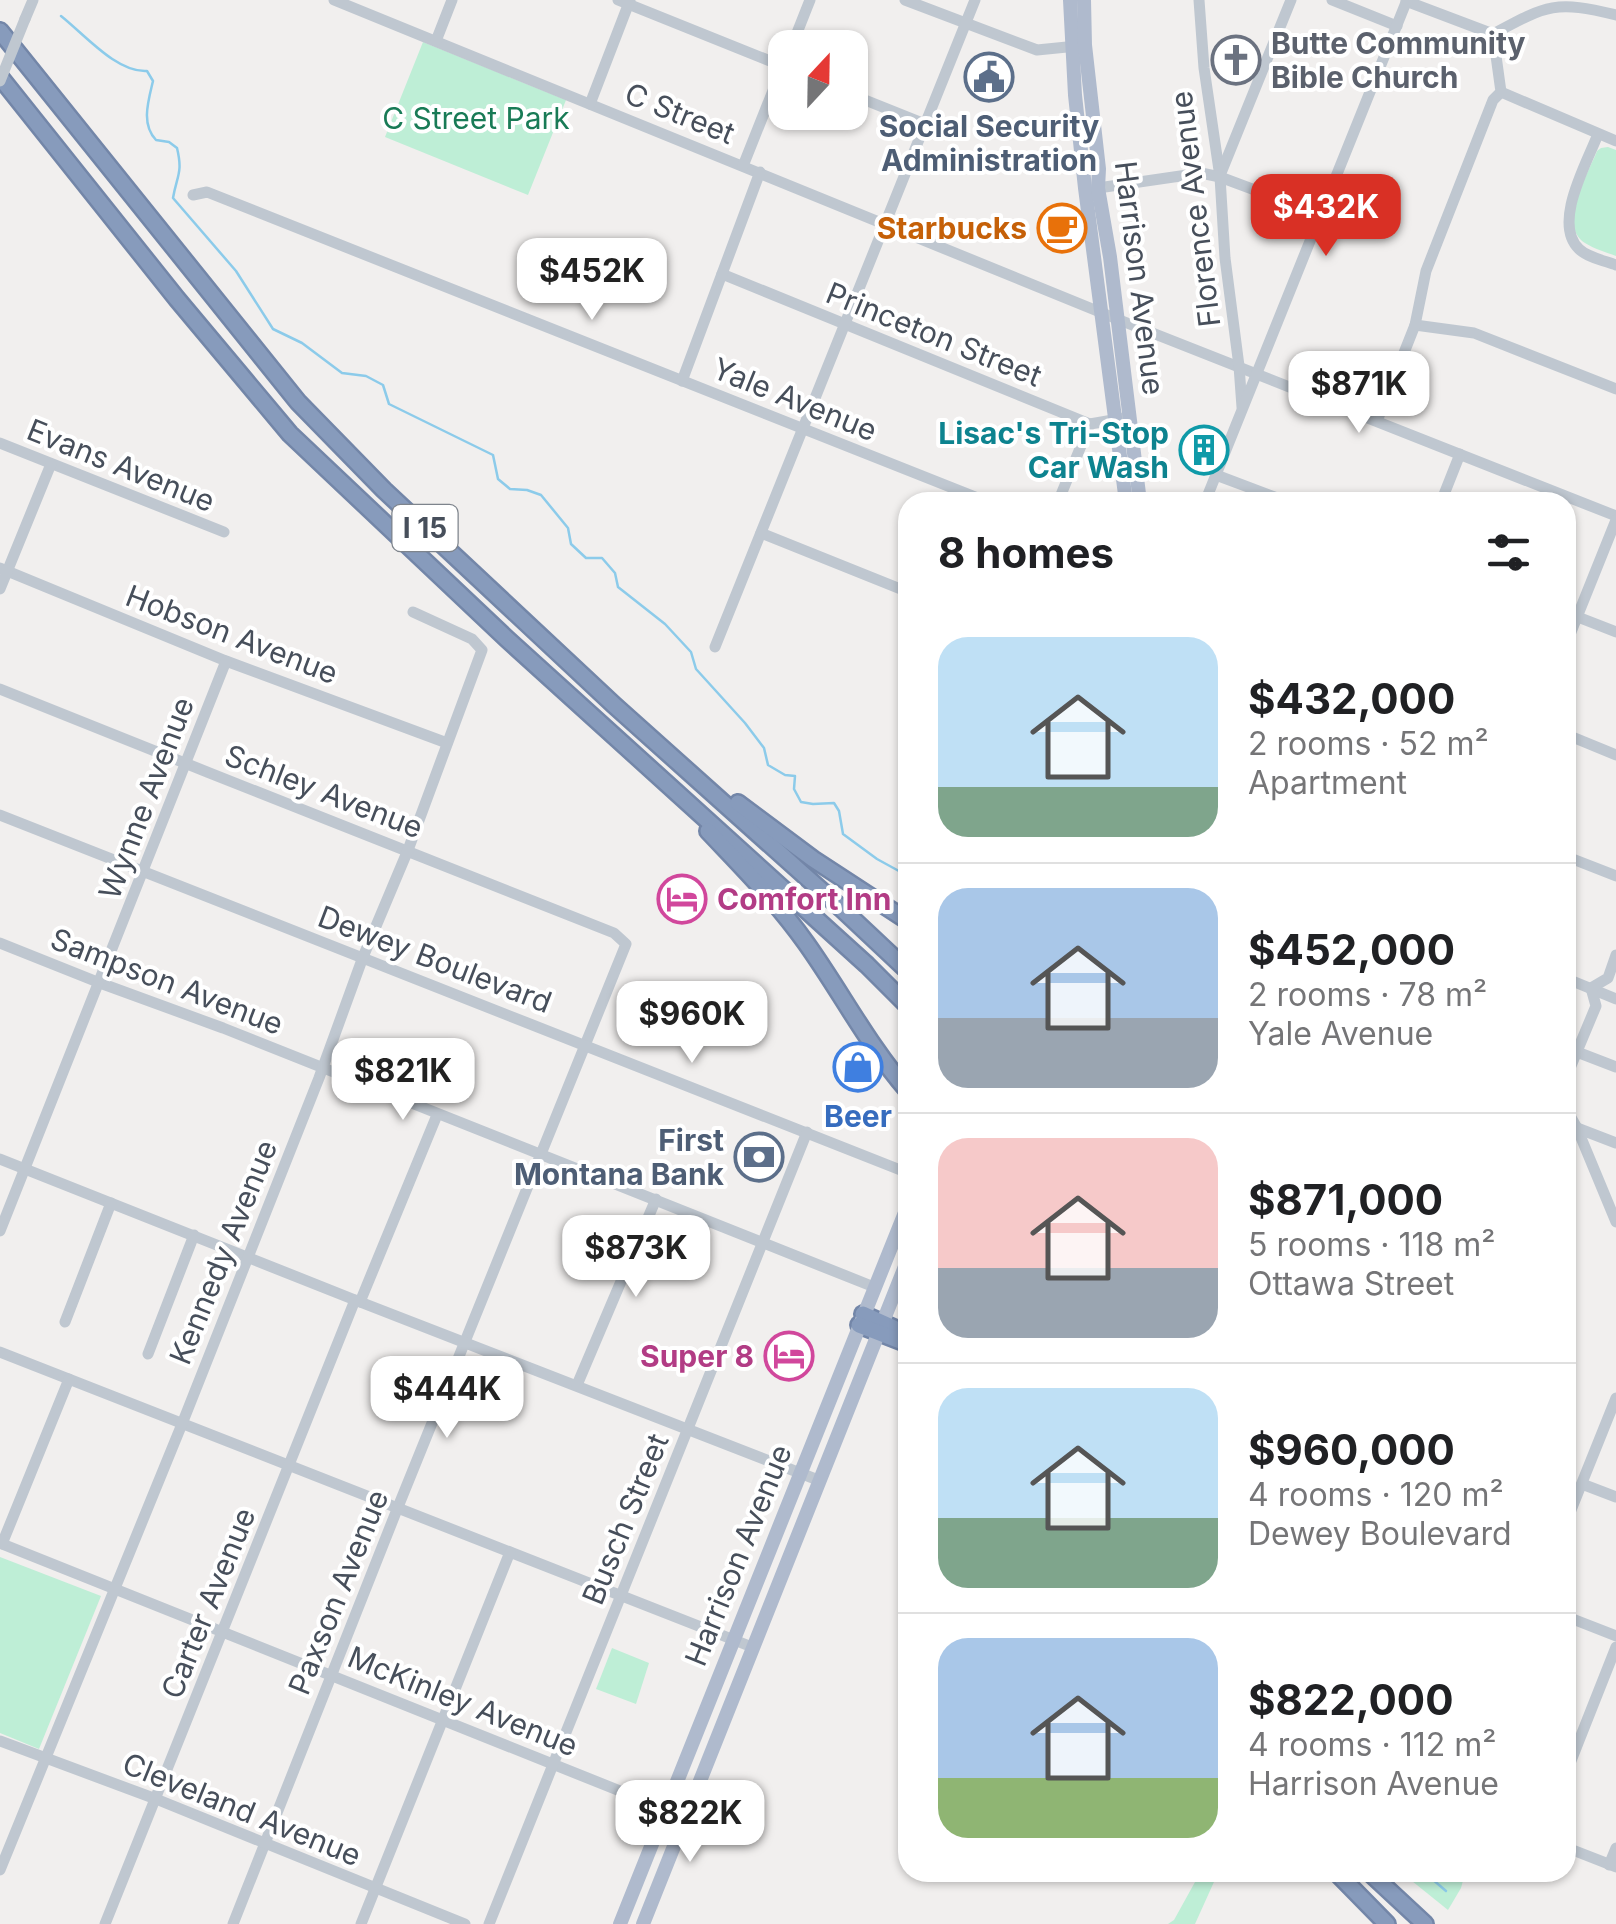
<!DOCTYPE html>
<meta charset="utf-8">
<style>
:root{--surface:#fff;--page:#f2f2f2;--text:#202124;--muted:#757577;--line:#e0e0e0;--accent:#d93025}
body{margin:0;font-family:Inter,sans-serif;background:var(--page);color:var(--text);height:100vh;display:flex;flex-direction:column;font-size:38px;white-space:nowrap}
*{box-sizing:border-box;margin:0}
p{font-size:32px;color:var(--muted)}
.icon{flex:none;width:55px;height:55px;fill:none;stroke:currentColor;stroke-width:2;stroke-linecap:round;stroke-linejoin:round}
.map{position:relative;flex:1;overflow:hidden}
.panel{position:absolute;left:898px;top:492px;width:678px;height:1390px;display:flex;flex-direction:column;background:var(--surface);border-radius:30px;box-shadow:0 2px 8px #0004}
.panel>*{flex:none}
.needle{width:65px;rotate:22deg}
.tools{position:absolute;left:768px;top:30px;display:grid;gap:20px}
.tools a{display:grid;place-items:center;width:100px;height:100px;border-radius:20px;background:var(--surface);box-shadow:0 2px 8px #0004;font-size:50px}
.price{position:absolute;translate:-50% -85px;padding:0 22px;border-radius:20px;background:#fff;color:#222;font-size:32px;line-height:65px;filter:drop-shadow(0 2px 5px #0008)}
.price::after{content:'';position:absolute;left:50%;top:60px;width:30px;height:22px;margin-left:-15px;background:inherit;clip-path:polygon(0 0,100% 0,50% 100%)}
.price.on{background:var(--accent);color:#fff}
ul{padding:0;list-style:none}
li{display:flex;align-items:center;gap:30px;height:250px;padding:0 40px}
li+li{border-top:2px solid var(--line)}
li span{display:grid;place-items:center;flex:none;width:280px;height:200px;border-radius:30px;color:#555}
li>.icon{margin-inline-start:auto}
span .icon{width:120px;height:120px;fill:#fffc;stroke-width:1}
li b{font-size:42px}
h2{display:flex;justify-content:space-between;align-items:center;height:120px;padding:0 40px;font-size:42px}
.map>svg:first-child{display:block}
</style>
<div class="map">
<svg width="1616" height="1924" viewBox="0 0 1616 1924">
<rect width="100%" height="100%" fill="#f1efee"/>
<g fill="#beeed6">
<path d="M423 42 566 100 528 195 385 137Z"/>
<path d="M1608 147 1616 150V256C1606 252 1594 249 1585 243 1557 225 1588 174 1597 151L1601 148Z"/>
<path d="M0 1557 101 1596 39 1749 0 1733Z"/>
<path d="M612 1648 649 1663 636 1704 596 1689Z"/>
<path d="M1200 1873H1218L1195 1924H1168L1174 1920Z"/>
<path d="M1402 1873H1465L1461 1888 1448 1910Z"/>
</g>
<g fill="none" stroke-linecap="round" stroke-linejoin="round">
<g stroke="#8ccbea" stroke-width="2.5">
<path d="M61 16C85 35 117 73 147 71L153 81C148 102 141 124 156 140L169 142 177 148C183 173 177 175 173 198L236 271 273 329 302 343 342 373 366 376 383 385 389 404 493 455 498 479 510 489 527 490 541 495 568 528 571 544 586 558H602L615 573 618 587 665 624 691 652 696 669 745 723 764 748 768 765 785 775 795 776 794 789 801 802 813 804 834 803 839 811 843 834 877 859 908 876"/>
<path d="M1424 1872 1446 1891"/>
</g>
<g stroke="#7386a8" stroke-width="20">
<g id="highway">
<path d="M0 31 298 402 384 490 614 705 842 909 908 971"/>
<path d="M0 77 177 299 290 434 507 639 867 965 908 1006"/>
<path d="M738 803 813 859 908 921"/>
<path d="M708 831C742 867 777 902 806 943 841 992 868 1045 908 1091"/>
<path d="M863 1314 894 1328"/>
<path d="M859 1325 908 1344"/>
<path d="M1336 1872 1387 1924"/>
<path d="M1369 1872 1425 1924"/>
</g>
</g>
<g stroke="#bfc7d0" stroke-width="11">
<path d="M334 0 1117 319 1616 516"/>
<path d="M618 0 785 67"/>
<path d="M905 0 1037 50 1077 46"/>
<path d="M1199 0 1204 68 1220 177 1225 258 1239 366 1242 407"/>
<path d="M1332 0 1397 26"/>
<path d="M1406 1 1493 34C1547 5 1555 0 1616 15"/>
<path d="M25 19 33 0"/>
<path d="M436 41 452 0"/>
<path d="M791 48 810 0"/>
<path d="M1501 92 1616 141"/>
<path d="M850 94 925 124"/>
<path d="M590 104 630 0"/>
<path d="M1598 134C1587 163 1552 223 1579 249 1587 257 1605 261 1616 265"/>
<path d="M743 166 784 63"/>
<path d="M1221 173 1291 0"/>
<path d="M1098 188 1201 173 1220 177 1322 215"/>
<path d="M193 195 207 192 988 502"/>
<path d="M722 274 1090 424 1130 417"/>
<path d="M1415 325 1474 333 1616 389"/>
<path d="M682 381 760 172"/>
<path d="M1377 421 1415 325 1426 271 1493 100 1501 92 1493 34"/>
<path d="M0 443 224 532"/>
<path d="M1216 475 1288 502"/>
<path d="M1058 502 1090 424"/>
<path d="M1205 502 1407 0"/>
<path d="M1441 502 1460 454"/>
<path d="M761 533 908 592"/>
<path d="M0 568 226 661 447 743"/>
<path d="M0 589 51 464"/>
<path d="M1565 612 1616 632"/>
<path d="M715 647 975 0"/>
<path d="M1565 647 1616 520"/>
<path d="M0 689C204 772 410 851 614 933L626 944 398 1507 233 1924"/>
<path d="M1565 734 1616 755"/>
<path d="M0 815 908 1173"/>
<path d="M1565 856 1616 876"/>
<path d="M0 943 100 983 223 1028 874 1287"/>
<path d="M1565 978 1616 999"/>
<path d="M1577 1052 1616 1067"/>
<path d="M1565 1080 1596 1006 1591 988 1608 978 1616 955"/>
<path d="M1565 1107 1577 1128 1616 1222"/>
<path d="M1577 1128 1616 1143"/>
<path d="M0 1159 355 1300 818 1480"/>
<path d="M0 1231 226 661"/>
<path d="M360 1302 437 1115"/>
<path d="M65 1322 111 1203"/>
<path d="M0 1352 752 1647"/>
<path d="M148 1354 194 1235"/>
<path d="M577 1385 656 1199"/>
<path d="M1582 1484 1616 1497"/>
<path d="M1565 1525 1616 1398"/>
<path d="M0 1543 685 1817"/>
<path d="M2 1544 69 1379"/>
<path d="M1565 1616 1616 1636"/>
<path d="M0 1741 156 1799 465 1924"/>
<path d="M1565 1776 1616 1647"/>
<path d="M1565 1847 1616 1867"/>
<path d="M1609 1865 1616 1848"/>
<path d="M0 1870 182 1424 319 1078 363 957 408 850 482 650 472 639 413 612"/>
<path d="M105 1924 355 1300"/>
<path d="M361 1924 510 1552"/>
<path d="M489 1924 807 1132"/>
</g>
<g stroke="#afbacd" stroke-width="14">
<path d="M1070 0 1075 95 1085 188 1126 502"/>
<path d="M1084 0 1085 45 1099 169 1098 188 1110 257 1140 502"/>
<path d="M620 1924 908 1205"/>
<path d="M643 1924 908 1259"/>
</g>
<use href="#highway" stroke="#879bbc" stroke-width="15"/>
<path stroke="#bfc7d0" stroke-width="11" d="M0 81 25 19"/>
</g>
<defs>
<g id="church-ring" transform="scale(2.5)"><circle r="9.5" fill="#fff" stroke="#6b7280" stroke-width="1.5"/><path d="M-1.2-6h2.4v3.5h3.3v2.4h-3.3V6h-2.4V-.1h-3.3v-2.4h3.3Z" fill="#6b7280"/></g>
<g id="civic-ring" transform="scale(2.5)"><circle r="9.5" fill="#fff" stroke="#5c6f8a" stroke-width="1.5"/><path d="M-.6-6.5H3V-4.5H.6V-3L4-1V1h2V6H-6V1h2V-1L-.6-3ZM-1.2 2.5V6h2.4V2.5Z" fill="#5c6f8a"/></g>
<g id="cafe-ring" transform="scale(2.5)"><circle r="9.5" fill="#fff" stroke="#e8710a" stroke-width="1.5"/><path d="M-5.5-4.5H6V0H3Q3 3.5 0 3.5H-2.5Q-5.5 3.5-5.5 0ZM3-3.2v2h1.7v-2ZM-6 4.5H4V6H-6Z" fill="#e8710a"/></g>
<g id="building-ring" transform="scale(2.5)"><circle r="9.5" fill="#fff" stroke="#0f9aa8" stroke-width="1.5"/><path d="M-4-6H4V6H1V3H-1V6H-4ZM-2.5-4.3h1.7v1.8h-1.7ZM.8-4.3h1.7v1.8H.8ZM-2.5-1h1.7V.8h-1.7ZM.8-1h1.7V.8H.8Z" fill="#0f9aa8"/></g>
<g id="hotel-ring" transform="scale(2.5)"><circle r="9.5" fill="#fff" stroke="#d1479c" stroke-width="1.5"/><path d="M-6-4.5h1.5V1H6V5H4.5V3h-9V5H-6ZM-4 0a1.8 1.8 0 1 1 3.6 0ZM.5 0V-2.5h3Q6-2.5 6 0Z" fill="#d1479c"/></g>
<g id="shop-ring" transform="scale(2.5)"><circle r="9.5" fill="#fff" stroke="#3f7fe0" stroke-width="1.5"/><path d="M-5-2.5h2.3a2.7 3.5 0 0 1 5.4 0H5L5.5 6h-11ZM-1.5-2.5h3a1.5 2.3 0 0 0-3 0Z" fill="#3f7fe0"/></g>
<g id="bank-ring" transform="scale(2.5)"><circle r="9.5" fill="#fff" stroke="#5c6f8a" stroke-width="1.5"/><path d="M-6-4H6V4H-6ZM0-2.3a2.3 2.3 0 1 0 0 4.6a2.3 2.3 0 1 0 0-4.6Z" fill="#5c6f8a"/></g>
</defs>
<g fill-rule="evenodd">
<use href="#church-ring" x="1236" y="60"/>
<use href="#civic-ring" x="989" y="77"/>
<use href="#cafe-ring" x="1062" y="228"/>
<use href="#building-ring" x="1204" y="450"/>
<use href="#hotel-ring" x="682" y="899"/>
<use href="#shop-ring" x="858" y="1067"/>
<use href="#bank-ring" x="759" y="1157"/>
<use href="#hotel-ring" x="789" y="1356"/>
</g>
<g text-anchor="middle" dominant-baseline="central" stroke-width="8" stroke-linejoin="round" paint-order="stroke">
<rect fill="#fff" stroke="#7e848c" stroke-width="2.5" x="392.5" y="505" width="65" height="46" rx="8"/>
<g font-size="28" font-weight="bold" fill="#474f5b">
<text x="425" y="528">I 15</text>
</g>
<g font-size="30" font-weight="bold" fill="#5b616d" stroke="#fff" text-anchor="start">
<text x="1271" y="43">Butte Community<tspan x="1271" dy="34">Bible Church</tspan></text>
</g>
<g font-size="30" fill="#474f5b" stroke="#fff">
<text transform="translate(680 113) rotate(22)">C Street</text>
<text transform="translate(1195 209) rotate(-97)">Florence Avenue</text>
<text transform="translate(1140 278) rotate(83)">Harrison Avenue</text>
<text transform="translate(934 334) rotate(22)">Princeton Street</text>
<text transform="translate(795 399) rotate(22)">Yale Avenue</text>
<text transform="translate(121 465) rotate(22)">Evans Avenue</text>
<text transform="translate(232 634) rotate(21)">Hobson Avenue</text>
<text transform="translate(324 791) rotate(21)">Schley Avenue</text>
<text transform="translate(146 798) rotate(-69)">Wynne Avenue</text>
<text transform="translate(435 959) rotate(21)">Dewey Boulevard</text>
<text transform="translate(167 981) rotate(21)">Sampson Avenue</text>
<text transform="translate(223 1252) rotate(-68)">Kennedy Avenue</text>
<text transform="translate(625 1519) rotate(-68)">Busch Street</text>
<text transform="translate(738 1555) rotate(-68)">Harrison Avenue</text>
<text transform="translate(338 1592) rotate(-68)">Paxson Avenue</text>
<text transform="translate(208 1603) rotate(-68)">Carter Avenue</text>
<text transform="translate(463 1701) rotate(22)">McKinley Avenue</text>
<text transform="translate(242 1809) rotate(22)">Cleveland Avenue</text>
</g>
<g font-size="30" fill="#197b56" stroke="#fff">
<text x="476" y="118">C Street Park</text>
</g>
<g font-size="30" font-weight="bold" fill="#4e5e75" stroke="#fff">
<text x="989" y="126">Social Security<tspan x="989" dy="34">Administration</tspan></text>
<text x="724" y="1140" text-anchor="end">First<tspan x="724" dy="34">Montana Bank</tspan></text>
</g>
<g font-size="30" font-weight="bold" fill="#c56008" stroke="#fff" text-anchor="end">
<text x="1027" y="228">Starbucks</text>
</g>
<g font-size="30" font-weight="bold" fill="#0d838f" stroke="#fff" text-anchor="end">
<text x="1169" y="433">Lisac's Tri-Stop<tspan x="1169" dy="34">Car Wash</tspan></text>
</g>
<g font-size="30" font-weight="bold" fill="#b23c85" stroke="#fff" text-anchor="start">
<text x="717" y="899">Comfort Inn</text>
<text x="754" y="1356" text-anchor="end">Super 8</text>
</g>
<g font-size="30" font-weight="bold" fill="#366cbe" stroke="#fff">
<text x="858" y="1116">Beer</text>
</g>
</g>
</svg>
<div class="tools">
<a><svg class="needle" viewBox="-14 -14 28 28"><path d="M0-13l5 13h-10z" fill="#e53935"/><path d="M0 13l5-13h-10z" fill="#757577"/></svg></a>
</div>
<b class="price on" style="left:1326px;top:259px">$432K</b>
<b class="price" style="left:592px;top:323px">$452K</b>
<b class="price" style="left:1359px;top:436px">$871K</b>
<b class="price" style="left:692px;top:1066px">$960K</b>
<b class="price" style="left:403px;top:1123px">$821K</b>
<b class="price" style="left:636px;top:1300px">$873K</b>
<b class="price" style="left:447px;top:1441px">$444K</b>
<b class="price" style="left:690px;top:1865px">$822K</b>
<section class="panel">
<h2>8 homes<svg class="icon" aria-label="filters" viewBox="0 0 24 24"><path d="M4 7h16M4 17h16"/><circle cx="9" cy="7" r="2"/><circle cx="15" cy="17" r="2"/></svg></h2>
<ul>
<li><span style="background:linear-gradient(#bfe0f5 75%,#7fa58c 0)"><svg class="icon" aria-label="home" viewBox="0 0 24 24"><path d="M3 11l9-7 9 7M6 9v11h12V9"/></svg></span><div><b>$432,000</b><p>2 rooms · 52 m²</p><p>Apartment</p></div></li>
<li><span style="background:linear-gradient(#a9c7e8 65%,#9aa5b1 0)"><svg class="icon" aria-label="home" viewBox="0 0 24 24"><path d="M3 11l9-7 9 7M6 9v11h12V9"/></svg></span><div><b>$452,000</b><p>2 rooms · 78 m²</p><p>Yale Avenue</p></div></li>
<li><span style="background:linear-gradient(#f6c9c9 65%,#9aa5b1 0)"><svg class="icon" aria-label="home" viewBox="0 0 24 24"><path d="M3 11l9-7 9 7M6 9v11h12V9"/></svg></span><div><b>$871,000</b><p>5 rooms · 118 m²</p><p>Ottawa Street</p></div></li>
<li><span style="background:linear-gradient(#bfe0f5 65%,#7fa58c 0)"><svg class="icon" aria-label="home" viewBox="0 0 24 24"><path d="M3 11l9-7 9 7M6 9v11h12V9"/></svg></span><div><b>$960,000</b><p>4 rooms · 120 m²</p><p>Dewey Boulevard</p></div></li>
<li><span style="background:linear-gradient(#a9c7e8 70%,#8fb573 0)"><svg class="icon" aria-label="home" viewBox="0 0 24 24"><path d="M3 11l9-7 9 7M6 9v11h12V9"/></svg></span><div><b>$822,000</b><p>4 rooms · 112 m²</p><p>Harrison Avenue</p></div></li>
</ul>
</section>
</div>
